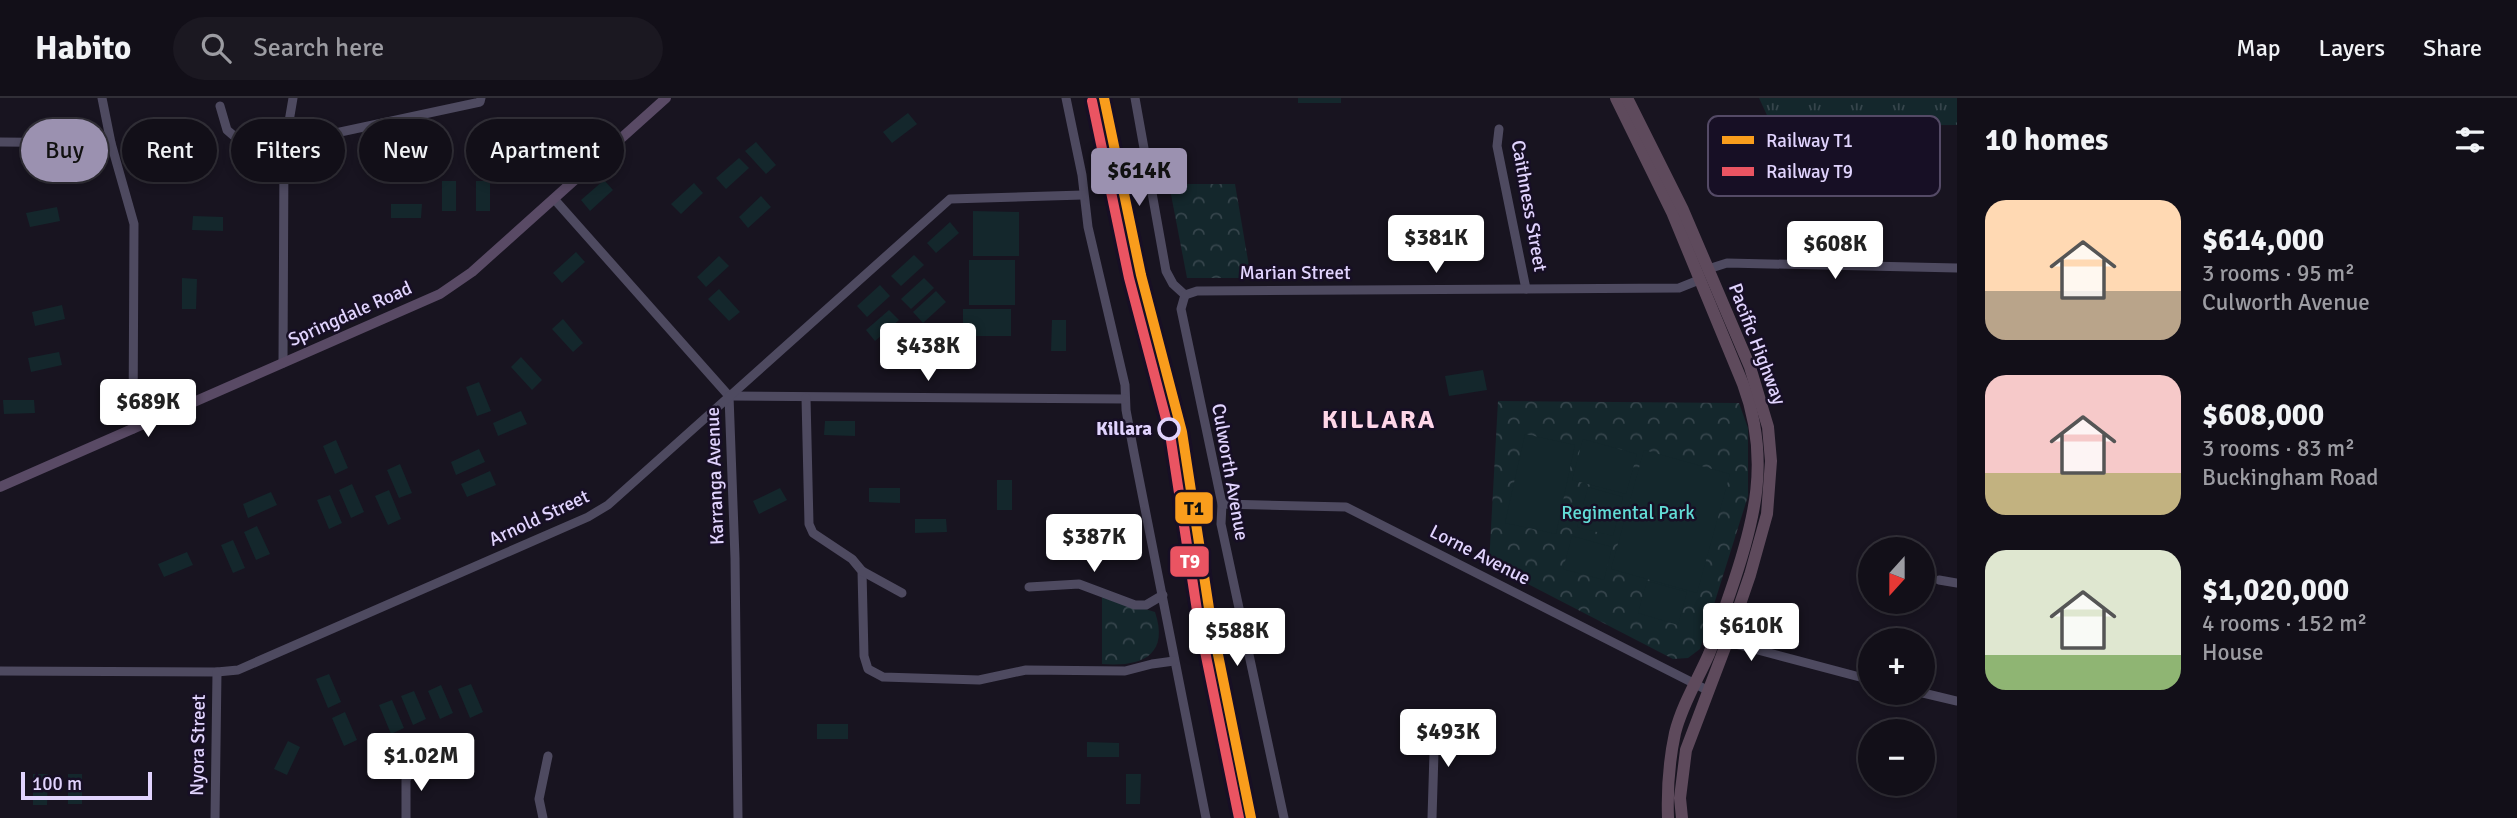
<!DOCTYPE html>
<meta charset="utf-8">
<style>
:root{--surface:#120f18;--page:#1b1821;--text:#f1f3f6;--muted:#9c9ca2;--line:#312f37;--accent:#9b91b0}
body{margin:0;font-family:Signika,sans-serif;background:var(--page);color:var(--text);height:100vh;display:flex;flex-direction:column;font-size:26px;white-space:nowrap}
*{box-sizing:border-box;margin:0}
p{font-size:23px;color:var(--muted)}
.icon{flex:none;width:38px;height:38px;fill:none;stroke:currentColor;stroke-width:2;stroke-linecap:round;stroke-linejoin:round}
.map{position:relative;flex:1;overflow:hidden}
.details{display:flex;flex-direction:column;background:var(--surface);width:560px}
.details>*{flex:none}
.banner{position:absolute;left:21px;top:21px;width:665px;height:63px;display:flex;gap:14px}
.needle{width:46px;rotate:201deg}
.controls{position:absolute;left:1858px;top:439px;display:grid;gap:14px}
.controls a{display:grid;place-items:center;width:77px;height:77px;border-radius:50%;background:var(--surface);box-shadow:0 4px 10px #0003,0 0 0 2px var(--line);font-size:35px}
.scale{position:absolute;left:21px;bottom:18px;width:131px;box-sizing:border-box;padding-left:7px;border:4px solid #e1d4fe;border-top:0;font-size:19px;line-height:24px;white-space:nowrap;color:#e1d4fe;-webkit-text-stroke:5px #170f25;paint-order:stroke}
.price{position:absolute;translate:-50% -60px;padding:0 16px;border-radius:7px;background:#fff;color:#222;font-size:23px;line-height:46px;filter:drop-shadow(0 2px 4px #0008)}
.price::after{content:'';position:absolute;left:50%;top:42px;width:21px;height:16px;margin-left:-10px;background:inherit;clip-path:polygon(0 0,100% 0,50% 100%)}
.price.active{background:var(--accent);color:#111}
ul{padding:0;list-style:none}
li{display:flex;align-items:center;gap:21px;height:175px;padding:0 28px}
li span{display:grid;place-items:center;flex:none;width:196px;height:140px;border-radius:21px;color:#555}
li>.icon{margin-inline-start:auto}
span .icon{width:84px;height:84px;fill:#fffc;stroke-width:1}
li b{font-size:30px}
h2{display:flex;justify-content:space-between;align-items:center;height:84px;padding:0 28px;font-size:30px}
.chip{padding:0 24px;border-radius:32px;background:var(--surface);box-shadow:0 4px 10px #0003,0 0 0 2px var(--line);font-size:24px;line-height:63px}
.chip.active{background:var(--accent);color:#111}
header{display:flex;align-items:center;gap:42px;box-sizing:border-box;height:98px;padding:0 35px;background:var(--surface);border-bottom:2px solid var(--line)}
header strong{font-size:33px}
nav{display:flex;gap:38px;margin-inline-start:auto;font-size:24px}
.search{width:490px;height:63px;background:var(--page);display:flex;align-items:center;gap:18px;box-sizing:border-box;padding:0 24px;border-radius:38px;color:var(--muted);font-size:26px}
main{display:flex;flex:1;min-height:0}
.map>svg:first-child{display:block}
</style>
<header>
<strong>Habito</strong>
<div class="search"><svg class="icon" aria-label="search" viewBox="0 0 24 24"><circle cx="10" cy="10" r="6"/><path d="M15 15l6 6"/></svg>Search here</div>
<nav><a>Map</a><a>Layers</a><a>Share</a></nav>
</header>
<main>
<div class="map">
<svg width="1957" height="720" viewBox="0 0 1957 720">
<defs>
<pattern id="grass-tufts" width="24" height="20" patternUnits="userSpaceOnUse" patternTransform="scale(1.75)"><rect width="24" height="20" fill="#14272c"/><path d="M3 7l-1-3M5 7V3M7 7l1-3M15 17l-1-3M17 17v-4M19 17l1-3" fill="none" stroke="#36454c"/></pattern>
<pattern id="forest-crowns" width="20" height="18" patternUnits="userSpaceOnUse" patternTransform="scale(1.75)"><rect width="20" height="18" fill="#14272c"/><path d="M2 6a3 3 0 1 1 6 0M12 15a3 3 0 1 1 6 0" fill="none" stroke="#36454c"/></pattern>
</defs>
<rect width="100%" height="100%" fill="#181420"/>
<path fill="url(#grass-tufts)" d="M1759 0H1957V27L1772 28Z"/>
<g fill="url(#forest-crowns)">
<path d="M1169 86H1235L1251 180H1187Z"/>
<path d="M1498 303 1739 305 1748 330V398L1700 551 1688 560 1673 561 1489 466Z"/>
<path d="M1102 498 1155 514C1170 559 1139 569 1102 566Z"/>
</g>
<g fill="#14272c">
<rect x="1298" y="0" width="43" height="5"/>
<path d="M908 15 917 26 892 45 883 34Z"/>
<path d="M470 33H484V64H469Z"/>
<path d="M756 44 776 67 766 76 745 53Z"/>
<path d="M739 60 749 70 726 91 716 80Z"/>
<path d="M604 82 613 92 590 113 581 102Z"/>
<rect x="442" y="83" width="14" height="30"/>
<rect x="476" y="83" width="14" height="30"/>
<path d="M694 85 703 95 681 116 671 106Z"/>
<path d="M761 98 771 109 748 130 739 119Z"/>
<path d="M391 106H422L421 120H391Z"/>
<path d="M57 109 60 123 30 129 26 115Z"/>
<path d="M973 113 1019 114V158H973Z"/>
<path d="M193 118 223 119V133L192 132Z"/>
<path d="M950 124 959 135 936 155 927 145Z"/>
<path d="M576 154 585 164 562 185 553 175Z"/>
<path d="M914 157 924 167 901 188 891 178Z"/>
<path d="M719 158 729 168 706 189 697 179Z"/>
<rect x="969" y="162" width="46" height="45"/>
<path d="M182 180 197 181 196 211H182Z"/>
<path d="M924 180 934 190 911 211 901 201Z"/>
<path d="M880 187 890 198 867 219 857 208Z"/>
<path d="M719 191 740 214 729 223 708 201Z"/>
<path d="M936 193 946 204 923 225 913 214Z"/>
<path d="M62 207 65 221 35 228 32 214Z"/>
<rect x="963" y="211" width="48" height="27"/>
<path d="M889 212 899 222 875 243 866 232Z"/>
<path d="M563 221 583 245 573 254 552 231Z"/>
<path d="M1052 222H1066V253H1051Z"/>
<path d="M59 254 62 267 31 274 28 260Z"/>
<path d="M521 259 542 282 532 292 511 269Z"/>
<path d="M1483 272 1487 292 1449 298 1445 278Z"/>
<path d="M479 284 491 313 477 318 466 289Z"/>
<path d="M3 302H34L35 315 4 316Z"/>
<path d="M521 313 527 326 498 338 493 325Z"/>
<path d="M825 323H855V338L824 337Z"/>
<path d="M1525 336 1575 347 1556 436 1505 425Z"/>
<path d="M1583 341 1637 356 1626 396 1572 382Z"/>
<path d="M336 342 348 370 335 376 323 348Z"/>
<path d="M479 351 485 364 456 377 451 364Z"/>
<path d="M1644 352 1730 376 1697 495 1611 471Z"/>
<path d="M400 366 412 395 399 400 387 372Z"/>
<path d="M490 373 496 387 467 399 461 386Z"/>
<rect x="997" y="382" width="15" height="30"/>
<path d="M352 386 364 414 351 420 339 392Z"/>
<path d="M1588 389 1623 399 1613 438 1577 429Z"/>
<path d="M780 390 787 402 759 416 753 403Z"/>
<path d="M869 390H900V405L869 404Z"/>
<path d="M389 392 401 421 388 427 375 398Z"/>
<path d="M271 394 277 407 248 420 243 406Z"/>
<path d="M330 397 342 425 329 431 317 402Z"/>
<path d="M915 421H946L947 434 915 435Z"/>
<path d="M257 428 270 456 256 462 244 434Z"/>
<path d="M1572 438 1612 449 1604 482 1563 471Z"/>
<path d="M233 442 245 470 233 475 221 447Z"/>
<path d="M187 454 193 467 164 479 158 466Z"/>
<path d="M1647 483 1687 494 1678 527 1638 515Z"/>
<path d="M329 576 341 604 328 610 316 581Z"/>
<path d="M471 586 483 614 470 620 458 591Z"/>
<path d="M441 587 453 615 440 621 428 593Z"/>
<path d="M414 593 426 621 413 627 401 598Z"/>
<path d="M392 602 404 630 391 636 379 607Z"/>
<path d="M345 614 357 642 344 648 332 620Z"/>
<rect x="817" y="626" width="31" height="15"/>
<path d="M288 643 300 649 287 677 274 671Z"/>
<path d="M1087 644 1119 645V659H1087Z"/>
<path d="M33 676H48L47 707H33Z"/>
<rect x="68" y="676" width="14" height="30"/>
<path d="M1126 676H1141L1140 706H1126Z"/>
</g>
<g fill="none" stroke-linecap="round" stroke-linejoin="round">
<g stroke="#4e4a60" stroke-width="9">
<path d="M102 0 111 45 134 126 133 331"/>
<path d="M1066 0 1082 77 1088 129 1125 287 1126 312 1134 355 1206 720"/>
<path d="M1135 0 1166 173 1173 186 1185 197"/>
<path d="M220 8 227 32 234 38 275 34 331 36 480 4 481 0"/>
<path d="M1499 31 1497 48 1526 191"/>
<path d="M0 44 111 45"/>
<path d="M555 102 729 298 735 460 738 720"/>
<path d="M1708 171 1727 165 1957 170"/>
<path d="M1185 197 1181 211 1222 406 1221 426 1284 720"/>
<path d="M1185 197 1197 193 1679 190 1699 182"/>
<path d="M283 265 284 53 293 0"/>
<path d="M729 298 1125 301"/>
<path d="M806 300 809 426 813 435 852 461 862 473 864 558 868 571 883 579 979 582 1026 572 1125 573 1152 566 1174 563"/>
<path d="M1222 406 1346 409 1709 593"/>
<path d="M862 473 902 495"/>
<path d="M1939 482 1957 485"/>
<path d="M1029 489 1079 486 1135 507H1146L1163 497"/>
<path d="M1724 543 1871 582"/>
<path d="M0 573 217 574 238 572 588 419 608 407 950 101 1083 97"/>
<path d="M1923 595 1957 603"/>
<path d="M215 720 217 574"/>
<path d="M406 720V682L414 665"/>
<path d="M543 720 539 701 548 658"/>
<path d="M1432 720 1435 622"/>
</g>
<path stroke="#594a65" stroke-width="10" d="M0 389 440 196 472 174 666 0"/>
<g stroke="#5e4a5c" stroke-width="12">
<path d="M1616 0 1672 114 1743 286C1771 361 1755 423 1730 495 1723 515 1717 536 1709 556 1698 581 1682 607 1675 635 1669 663 1667 691 1668 720"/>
<path d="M1627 0 1683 112 1750 269 1768 329 1771 363 1767 416 1750 477 1727 544 1686 652 1680 700 1682 720"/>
</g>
<g stroke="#170f25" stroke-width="16">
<path id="rail-1" d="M1104 0 1141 177 1182 334 1210 517 1251 720"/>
</g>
<g stroke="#170f25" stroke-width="16">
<path id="rail-2" d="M1092 3 1129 180 1170 336 1198 519 1239 720"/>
</g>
<use href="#rail-1" stroke="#f99d1c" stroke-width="10"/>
<use href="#rail-2" stroke="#ea5462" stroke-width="10"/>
</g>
<circle fill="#170f25" stroke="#e1d4fe" stroke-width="3.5" cx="1169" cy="331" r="10"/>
<g text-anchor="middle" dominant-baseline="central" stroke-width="5" stroke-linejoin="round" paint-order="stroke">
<g font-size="19" fill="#e1d4fe" stroke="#170f25">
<text transform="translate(1529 108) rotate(80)">Caithness Street</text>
<text x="1295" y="175">Marian Street</text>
<text transform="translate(350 216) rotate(-24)">Springdale Road</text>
<text transform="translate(1757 246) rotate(69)">Pacific Highway</text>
<text transform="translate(1230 374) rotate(80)">Culworth Avenue</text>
<text transform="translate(715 378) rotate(-92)">Karranga Avenue</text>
<text transform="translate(539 420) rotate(-25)">Arnold Street</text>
<text transform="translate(1480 457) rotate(27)">Lorne Avenue</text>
<text transform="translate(198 647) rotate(-89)">Nyora Street</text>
</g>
<g font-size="19" font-weight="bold" fill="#e1d4fe" stroke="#170f25" text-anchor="end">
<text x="1152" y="331">Killara</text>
</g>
<g font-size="19" fill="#62dcd6" stroke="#170f25">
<text x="1628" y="415">Regimental Park</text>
</g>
<g font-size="26" font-weight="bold" letter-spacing="2" fill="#fed6e8" stroke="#170f25">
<text x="1379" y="322">KILLARA</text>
</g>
</g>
<rect x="1708" y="18" width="232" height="80" rx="10" fill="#170f25" stroke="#544a66" stroke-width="2"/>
<rect x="1722" y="38" width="32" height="8" fill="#f99d1c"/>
<rect x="1722" y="69" width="32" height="9" fill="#ea5462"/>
<g font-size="19" fill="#e1d4fe">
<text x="1766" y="49">Railway T1</text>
<text x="1766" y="80">Railway T9</text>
</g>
<g stroke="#170f25" stroke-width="2.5">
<rect x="1174" y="393" width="40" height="34" rx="7" fill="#f99d1c"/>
<rect x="1169" y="447" width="41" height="33" rx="7" fill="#ea5462"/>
</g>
<g font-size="19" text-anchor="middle" font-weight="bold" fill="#fff">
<text x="1190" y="470">T9</text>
</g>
<g font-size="19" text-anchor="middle" font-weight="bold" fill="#111">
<text x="1194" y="417">T1</text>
</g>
</svg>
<div class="controls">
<a><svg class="needle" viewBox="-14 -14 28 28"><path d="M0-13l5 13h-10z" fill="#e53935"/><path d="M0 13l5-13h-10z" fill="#9c9ca2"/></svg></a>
<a>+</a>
<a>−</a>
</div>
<div class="scale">100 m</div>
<b class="price active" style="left:1139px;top:110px">$614K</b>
<b class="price" style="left:1436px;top:177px">$381K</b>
<b class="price" style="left:1835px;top:183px">$608K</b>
<b class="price" style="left:928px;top:285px">$438K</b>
<b class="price" style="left:148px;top:341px">$689K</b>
<b class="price" style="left:1094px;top:476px">$387K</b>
<b class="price" style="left:1751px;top:565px">$610K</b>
<b class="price" style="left:1237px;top:570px">$588K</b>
<b class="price" style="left:1448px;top:671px">$493K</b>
<b class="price" style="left:421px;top:695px">$1.02M</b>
<div class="banner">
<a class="chip active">Buy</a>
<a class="chip">Rent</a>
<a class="chip">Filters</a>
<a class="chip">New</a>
<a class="chip">Apartment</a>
</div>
</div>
<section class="details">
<h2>10 homes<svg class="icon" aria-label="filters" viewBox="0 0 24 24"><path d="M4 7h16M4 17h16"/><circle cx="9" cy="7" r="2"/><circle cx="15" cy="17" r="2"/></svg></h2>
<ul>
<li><span style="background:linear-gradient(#ffd9b3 65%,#b9a48a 0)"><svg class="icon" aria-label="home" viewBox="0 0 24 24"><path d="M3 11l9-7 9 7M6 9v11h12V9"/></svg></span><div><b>$614,000</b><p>3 rooms · 95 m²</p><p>Culworth Avenue</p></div></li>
<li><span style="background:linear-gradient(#f6c9c9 70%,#c2b280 0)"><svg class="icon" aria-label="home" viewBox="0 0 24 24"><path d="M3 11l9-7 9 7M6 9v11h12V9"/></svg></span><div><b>$608,000</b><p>3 rooms · 83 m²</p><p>Buckingham Road</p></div></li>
<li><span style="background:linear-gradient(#dfe7d0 75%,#8fb573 0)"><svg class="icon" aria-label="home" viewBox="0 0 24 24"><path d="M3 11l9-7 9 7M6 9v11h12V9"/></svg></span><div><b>$1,020,000</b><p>4 rooms · 152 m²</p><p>House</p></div></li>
</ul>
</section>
</main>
